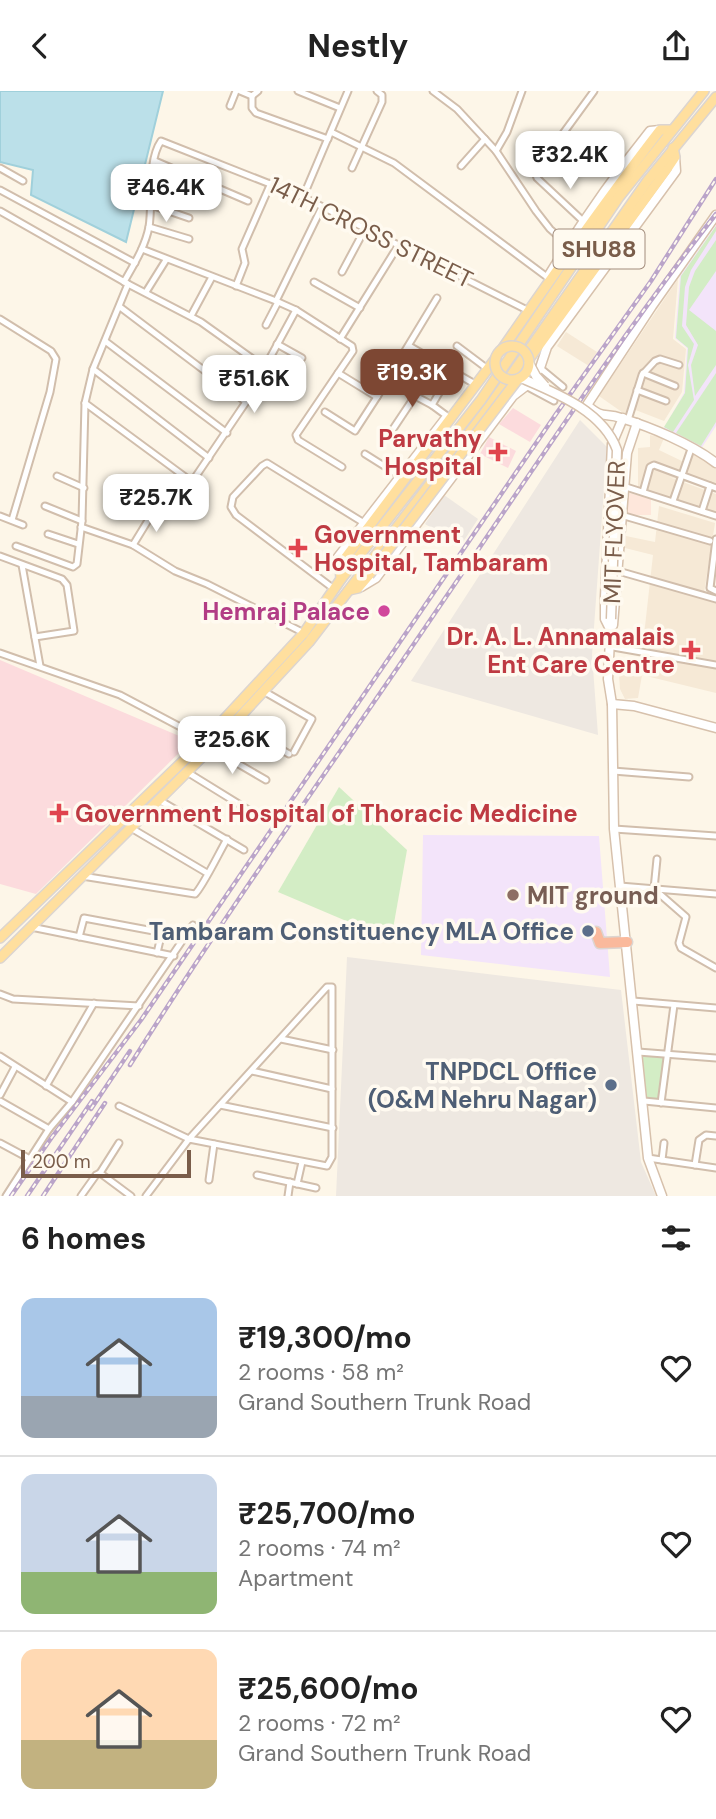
<!DOCTYPE html>
<meta charset="utf-8">
<style>
:root{--surface:#fff;--page:#f2f2f2;--text:#222;--muted:#767676;--line:#e0e0e0;--accent:#7d4733}
body{margin:0;font-family:"DM Sans",sans-serif;background:var(--page);color:var(--text);height:100vh;display:flex;flex-direction:column;font-size:26px;white-space:nowrap}
*{box-sizing:border-box;margin:0}
p{font-size:23px;color:var(--muted)}
.icon{flex:none;width:38px;height:38px;fill:none;stroke:currentColor;stroke-width:2;stroke-linecap:round;stroke-linejoin:round}
.map{position:relative;height:1105px;overflow:hidden}
.drawer{display:flex;flex-direction:column;background:var(--surface);flex:1}
.drawer>*{flex:none}
.scale{position:absolute;left:21px;bottom:18px;width:170px;box-sizing:border-box;padding-left:7px;border:4px solid #7a5d4a;border-top:0;font-size:19px;line-height:24px;white-space:nowrap;color:#7a5d4a;-webkit-text-stroke:5px #fffaf0;paint-order:stroke}
.price{position:absolute;translate:-50% -60px;padding:0 16px;border-radius:14px;background:#fff;color:#222;font-size:23px;line-height:46px;filter:drop-shadow(0 2px 4px #0008)}
.price::after{content:'';position:absolute;left:50%;top:42px;width:21px;height:16px;margin-left:-10px;background:inherit;clip-path:polygon(0 0,100% 0,50% 100%)}
.price.on{background:var(--accent);color:#fff}
ul{padding:0;list-style:none}
li{display:flex;align-items:center;gap:21px;height:175px;padding:0 21px}
li+li{border-top:2px solid var(--line)}
li span{display:grid;place-items:center;flex:none;width:196px;height:140px;border-radius:14px;color:#555}
li>.icon{margin-inline-start:auto}
span .icon{width:84px;height:84px;fill:#fffc;stroke-width:1}
li b{font-size:30px}
h2{display:flex;justify-content:space-between;align-items:center;height:84px;padding:0 21px;font-size:30px}
header{display:flex;justify-content:space-between;align-items:center;height:91px;padding:0 21px;background:var(--surface);font-size:32px;font-weight:700}
.map>svg:first-child{display:block}
</style>
<header><svg class="icon" aria-label="back" viewBox="0 0 24 24"><path d="M15 5l-7 7 7 7"/></svg>Nestly<svg class="icon" aria-label="share" viewBox="0 0 24 24"><path d="M12 15V3M7 8l5-5 5 5M5 13v7h14v-7"/></svg></header>
<div class="map">
<svg width="716" height="1105" viewBox="0 0 716 1105">
<rect width="100%" height="100%" fill="#fdf6e8"/>
<g fill="#f6e9d6">
<path d="M678 188 673 248 686 258 682 301 664 330 633 318 629 326 599 305Z"/>
<path d="M566 241 597 261 589 275 557 255Z"/>
<path d="M650 344 664 347 659 359 686 372 677 388 669 386 716 403V423L638 397V357L650 356Z"/>
<path d="M694 362 716 378V401L679 388Z"/>
<path d="M659 415 715 432 704 502 716 504V602L642 584 638 607 625 608 620 598 618 568 641 571 653 464 621 456V444L655 451Z"/>
</g>
<path fill="#fee7db" d="M626 401 651 408V424H624Z"/>
<g fill="#eee8e1">
<path d="M580 329 607 356 592 564 598 644 411 590Z"/>
<path d="M444 404 478 428 461 454 425 433Z"/>
<path d="M347 866 621 899 641 1071 656 1105H336Z"/>
</g>
<g fill="#f3e4fa">
<path d="M716 134V335L701 358 664 337 684 302 687 257 675 247 680 185Z"/>
<path d="M423 744 599 745 610 886 421 864Z"/>
</g>
<g fill="#fcdbdd">
<path d="M513 317 541 334 530 351 499 333Z"/>
<path d="M489 346 516 360 508 377 480 363Z"/>
<path d="M0 569 191 650 36 803 0 793Z"/>
</g>
<g fill="#d3edc5">
<path d="M716 135V140L691 179 685 196 682 235 694 253 688 274 694 309 673 341 664 336 685 302 688 257 676 247 681 185Z"/>
<path d="M716 149V180L689 219 716 240V274L695 305 691 274 698 254 686 234 689 196 695 180Z"/>
<path d="M716 282V331L701 355 676 342Z"/>
<path d="M339 696 407 759 391 849 278 801Z"/>
<path d="M642 965 665 966 659 1008H645Z"/>
</g>
<path fill="#bbe0e9" stroke="#a0d0db" stroke-width="2" d="M0 0H163L126 151 31 104 33 79 0 71Z"/>
<g fill="none" stroke-linecap="round" stroke-linejoin="round">
<g stroke="#d1beac" stroke-width="9">
<g id="street">
<path d="M240 0 252 5 258 0"/>
<path d="M298 0 340 17"/>
<path d="M433 0 457 18 496 60 536 120 550 138 568 154"/>
<path d="M252 5V17L256 22 328 48"/>
<path d="M230 15 236 0"/>
<path d="M331 41 394 72 547 186"/>
<path d="M496 60 507 41 522 0"/>
<path d="M155 70 248 110"/>
<path d="M461 75 485 48"/>
<path d="M0 77 23 90"/>
<path d="M352 77 382 11V4L377 0"/>
<path d="M152 94 196 110"/>
<path d="M0 99 135 172"/>
<path d="M303 106 348 0"/>
<path d="M151 114 189 127"/>
<path d="M0 120 128 193 201 231 264 276"/>
<path d="M583 130 537 87 535 81 594 0"/>
<path d="M149 136 189 148"/>
<path d="M142 158 276 210 296 219 352 255 353 260 296 344 298 349 342 376"/>
<path d="M342 181 365 138"/>
<path d="M124 191C134 173 145 156 149 136 153 112 147 70 161 50L303 106 525 218"/>
<path d="M314 191 360 217"/>
<path d="M236 195 245 172 242 158 271 92"/>
<path d="M146 201 166 169"/>
<path d="M276 210 322 116"/>
<path d="M120 216 246 311"/>
<path d="M192 223 212 186"/>
<path d="M0 228 51 260 56 268 50 301 12 429"/>
<path d="M266 234 278 211"/>
<path d="M340 248 398 155"/>
<path d="M105 250 227 342"/>
<path d="M277 253 302 267"/>
<path d="M409 255 473 292"/>
<path d="M457 255 485 276"/>
<path d="M540 277 563 296"/>
<path d="M93 278 209 367"/>
<path d="M338 282 377 306 437 207"/>
<path d="M643 282 675 295"/>
<path d="M261 283 280 295"/>
<path d="M389 291 432 314 447 325"/>
<path d="M526 295 554 310"/>
<path d="M637 299 666 310"/>
<path d="M85 312 188 388H194L246 311 296 219"/>
<path d="M432 314 452 280"/>
<path d="M325 321 355 340 377 306"/>
<path d="M628 329 642 284 655 270 660 268 679 274"/>
<path d="M393 338 415 305"/>
<path d="M365 363 400 385"/>
<path d="M57 385 84 397"/>
<path d="M623 395 716 425"/>
<path d="M643 401 650 376 654 374 716 397"/>
<path d="M673 410 691 358"/>
<path d="M45 415 82 430"/>
<path d="M702 420 710 395"/>
<path d="M621 424 710 450"/>
<path d="M0 425 23 434"/>
<path d="M81 436 133 454 175 480 207 493 304 542"/>
<path d="M48 443 78 453"/>
<path d="M716 448 710 497 716 500"/>
<path d="M133 454 155 418"/>
<path d="M16 455 73 476 77 473 82 430 85 312 93 278 128 193"/>
<path d="M0 465 62 488 67 494 74 540 35 546"/>
<path d="M22 474 40 575"/>
<path d="M618 480 716 508"/>
<path d="M334 498 236 424 231 416 233 406 262 375 267 372 364 432"/>
<path d="M613 556 716 574"/>
<path d="M0 562 120 604 205 649"/>
<path d="M265 601 312 628 294 661"/>
<path d="M236 632 289 663"/>
<path d="M211 657 266 689"/>
<path d="M613 680 689 686"/>
<path d="M187 681 255 723"/>
<path d="M159 709 244 759"/>
<path d="M131 737 207 782"/>
<path d="M614 738 716 745"/>
<path d="M657 768 654 798 686 826 679 852 681 857 716 877"/>
<path d="M82 785 195 803C202 797 220 760 227 748"/>
<path d="M620 795 716 803"/>
<path d="M31 836 174 865"/>
<path d="M79 846 84 827 159 841 161 845 157 862"/>
<path d="M0 903 13 908 139 915"/>
<path d="M633 910 716 917"/>
<path d="M281 948 333 959"/>
<path d="M638 961 716 967"/>
<path d="M0 965 72 1011"/>
<path d="M252 980 332 998"/>
<path d="M46 995 94 912"/>
<path d="M0 1004 15 976"/>
<path d="M0 1010 49 1038"/>
<path d="M644 1010 716 1017"/>
<path d="M661 1012 674 914"/>
<path d="M220 1014 333 1037"/>
<path d="M119 1015 189 1048 327 1075 332 1066V896H327L189 1048 146 1105"/>
<path d="M0 1052 30 1068"/>
<path d="M648 1067 716 1077"/>
<path d="M662 1069 664 1052"/>
<path d="M695 1074 699 1049 706 1044 716 1045"/>
<path d="M100 1082 119 1052"/>
<path d="M257 1084 316 1097"/>
<path d="M209 1089 214 1053"/>
<path d="M297 1093 302 1071"/>
<path d="M6 1105 49 1038 72 1011 193 834"/>
<path d="M81 1105 96 1084 100 1082 131 1105"/>
<path d="M288 1105 290 1091"/>
</g>
</g>
<g stroke="#d7c1ac" stroke-width="11">
<g id="secondary">
<path d="M716 124 652 215 587 314C603 329 605 321 621 327 651 336 691 353 716 372"/>
<path d="M549 184C580 134 613 86 650 40L660 39"/>
<path d="M340 474 338 466 445 328"/>
<path d="M361 496 376 487 513 305 526 295 540 277 547 256 676 80 675 66"/>
<path d="M611 528 608 588 612 613 614 738 648 1067 662 1105"/>
<path d="M613 534 627 362 637 332"/>
<path d="M609 536 605 528V506L612 353 623 327"/>
<path d="M612 613 634 615 716 637"/>
</g>
</g>
<g stroke="#dcd5d0" stroke-width="12">
<g id="primary">
<path d="M503 257C554 183 605 110 660 39H671"/>
<path d="M529 268 667 78 675 66 673 57"/>
<path d="M341 488 340 474 496 267"/>
<path d="M349 499 358 497 369 484"/>
<path d="M0 847 205 649 304 542 341 488 481 309 619 106 704 0"/>
<path d="M0 867 211 657 309 551 489 316 648 89 716 6"/>
</g>
</g>
<g stroke="#dcd5d0" stroke-width="13">
<path id="highway" d="M596 841 600 852 627 851"/>
</g>
<use href="#street" stroke="#fff" stroke-width="5"/>
<use href="#secondary" stroke="#fff" stroke-width="8"/>
<use href="#primary" stroke="#ffdf9e" stroke-width="9"/>
<use href="#highway" stroke="#fab99c" stroke-width="10"/>
<g stroke="#baa4c9" stroke-width="4.5">
<g id="rail">
<path d="M130 974C227 820 333 672 435 522 527 388 616 251 716 123"/>
<path d="M91 1018 130 960"/>
<path d="M11 1105 52 1046 141 929 556 323 651 190 716 88"/>
<path d="M27 1105 92 1010"/>
<path d="M43 1105 105 1012"/>
</g>
</g>
<use href="#rail" stroke="#fffaf0" stroke-width="2" stroke-dasharray="5" stroke-linecap="butt"/>
<g stroke="#d7c1ac" stroke-width="11" stroke-linecap="butt">
<g id="secondary-bridge">
<path d="M529 272 536 285 545 295"/>
<path d="M521 287C556 302 603 320 617 359L611 528"/>
</g>
</g>
<g stroke="#dcd5d0" stroke-width="12" stroke-linecap="butt">
<g id="primary-bridge">
<circle cx="512" cy="272" r="17"/>
<path d="M369 484 518 288"/>
</g>
</g>
<use href="#secondary-bridge" stroke="#fff" stroke-width="8"/>
<use href="#primary-bridge" stroke="#ffdf9e" stroke-width="9"/>
</g>
<g fill="#e0444e" stroke="#fffaf0" stroke-width="2.5">
<path d="M494.5 350.5h7v7h7v7h-7v7h-7v-7h-7v-7h7z"/>
<path d="M294.5 446.5h7v7h7v7h-7v7h-7v-7h-7v-7h7z"/>
<path d="M687.5 548.5h7v7h7v7h-7v7h-7v-7h-7v-7h7z"/>
<path d="M55.5 711.5h7v7h7v7h-7v7h-7v-7h-7v-7h7z"/>
</g>
<circle fill="#d1479c" stroke="#fffaf0" stroke-width="2.5" cx="384" cy="520" r="7"/>
<circle fill="#8d6e63" stroke="#fffaf0" stroke-width="2.5" cx="513" cy="804" r="7"/>
<g fill="#5c6f8a" stroke="#fffaf0" stroke-width="2.5">
<circle cx="588" cy="840" r="7"/>
<circle cx="611" cy="994" r="7"/>
</g>
<g text-anchor="middle" dominant-baseline="central" stroke-width="7" stroke-linejoin="round" paint-order="stroke">
<rect fill="#fffaf0" stroke="#a28c7c" stroke-width="2" x="553.5" y="138.5" width="91" height="39" rx="5"/>
<g font-size="23" font-weight="bold" fill="#7a5d4a">
<text x="599" y="158">SHU88</text>
</g>
<g font-size="24" fill="#7a5d4a" stroke="#fffaf0">
<text transform="translate(371 141) rotate(26)">14TH CROSS STREET</text>
<text transform="translate(614 441) rotate(-88)">MIT FLYOVER</text>
</g>
<g font-size="24" font-weight="bold" fill="#be3a42" stroke="#fffaf0" text-anchor="end">
<text x="482" y="347">Parvathy<tspan x="482" dy="28">Hospital</tspan></text>
<text x="314" y="443" text-anchor="start">Government<tspan x="314" dy="28">Hospital, Tambaram</tspan></text>
<text x="675" y="545">Dr. A. L. Annamalais<tspan x="675" dy="28">Ent Care Centre</tspan></text>
<text x="75" y="722" text-anchor="start">Government Hospital of Thoracic Medicine</text>
</g>
<g font-size="24" font-weight="bold" fill="#b23c85" stroke="#fffaf0" text-anchor="end">
<text x="370" y="520">Hemraj Palace</text>
</g>
<g font-size="24" font-weight="bold" fill="#785e54" stroke="#fffaf0" text-anchor="start">
<text x="527" y="804">MIT ground</text>
</g>
<g font-size="24" font-weight="bold" fill="#4e5e75" stroke="#fffaf0" text-anchor="end">
<text x="574" y="840">Tambaram Constituency MLA Office</text>
<text x="597" y="980">TNPDCL Office<tspan x="597" dy="28">(O&amp;M Nehru Nagar)</tspan></text>
</g>
</g>
</svg>
<div class="scale">200 m</div>
<b class="price" style="left:570px;top:100px">₹32.4K</b>
<b class="price" style="left:166px;top:133px">₹46.4K</b>
<b class="price on" style="left:412px;top:318px">₹19.3K</b>
<b class="price" style="left:254px;top:324px">₹51.6K</b>
<b class="price" style="left:156px;top:443px">₹25.7K</b>
<b class="price" style="left:232px;top:685px">₹25.6K</b>
</div>
<section class="drawer">
<h2>6 homes<svg class="icon" aria-label="filters" viewBox="0 0 24 24"><path d="M4 7h16M4 17h16"/><circle cx="9" cy="7" r="2"/><circle cx="15" cy="17" r="2"/></svg></h2>
<ul>
<li><span style="background:linear-gradient(#a9c7e8 70%,#9aa5b1 0)"><svg class="icon" aria-label="home" viewBox="0 0 24 24"><path d="M3 11l9-7 9 7M6 9v11h12V9"/></svg></span><div><b>₹19,300/mo</b><p>2 rooms · 58 m²</p><p>Grand Southern Trunk Road</p></div><svg class="icon" aria-label="heart" viewBox="0 0 24 24"><path d="M12 20l-8-8c-3-5 5-10 8-4 3-6 11-1 8 4z"/></svg></li>
<li><span style="background:linear-gradient(#c9d6e8 70%,#8fb573 0)"><svg class="icon" aria-label="home" viewBox="0 0 24 24"><path d="M3 11l9-7 9 7M6 9v11h12V9"/></svg></span><div><b>₹25,700/mo</b><p>2 rooms · 74 m²</p><p>Apartment</p></div><svg class="icon" aria-label="heart" viewBox="0 0 24 24"><path d="M12 20l-8-8c-3-5 5-10 8-4 3-6 11-1 8 4z"/></svg></li>
<li><span style="background:linear-gradient(#ffd9b3 65%,#c2b280 0)"><svg class="icon" aria-label="home" viewBox="0 0 24 24"><path d="M3 11l9-7 9 7M6 9v11h12V9"/></svg></span><div><b>₹25,600/mo</b><p>2 rooms · 72 m²</p><p>Grand Southern Trunk Road</p></div><svg class="icon" aria-label="heart" viewBox="0 0 24 24"><path d="M12 20l-8-8c-3-5 5-10 8-4 3-6 11-1 8 4z"/></svg></li>
</ul>
</section>
